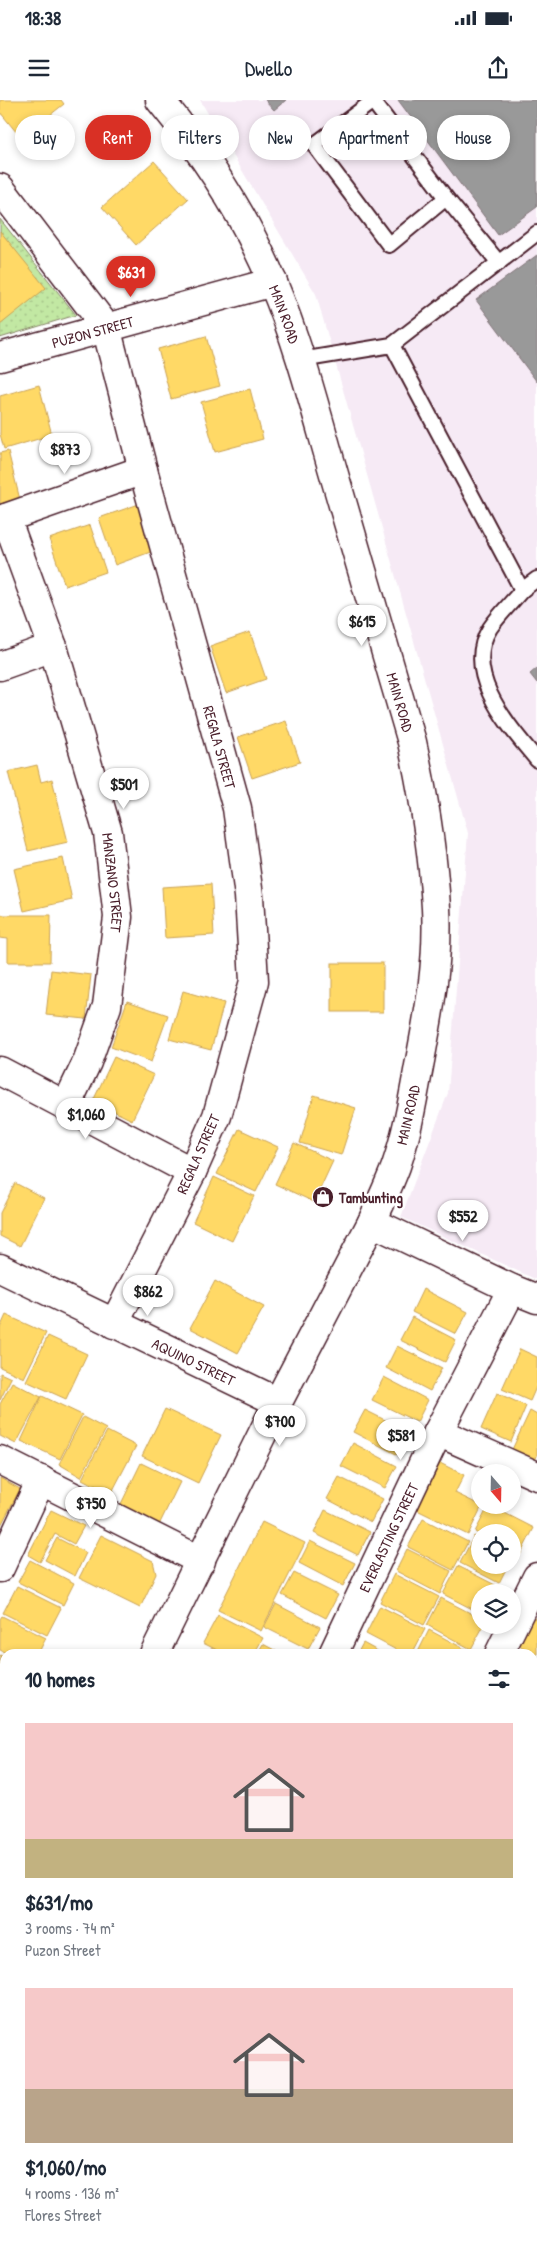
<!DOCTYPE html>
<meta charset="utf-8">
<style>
:root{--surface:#fff;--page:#f2f2f3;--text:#1f2937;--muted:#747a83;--accent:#d93025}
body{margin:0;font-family:"Patrick Hand",sans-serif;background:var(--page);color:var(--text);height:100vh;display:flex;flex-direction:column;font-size:19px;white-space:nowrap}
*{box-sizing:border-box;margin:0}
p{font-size:16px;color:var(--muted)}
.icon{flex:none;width:28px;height:28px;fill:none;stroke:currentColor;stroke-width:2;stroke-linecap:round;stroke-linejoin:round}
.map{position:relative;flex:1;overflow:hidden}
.panel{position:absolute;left:0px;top:1549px;width:538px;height:601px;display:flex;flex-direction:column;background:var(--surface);border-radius:15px 15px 0 0;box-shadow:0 2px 8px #0003}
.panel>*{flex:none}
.banner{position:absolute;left:15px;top:15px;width:508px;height:45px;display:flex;gap:10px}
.needle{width:32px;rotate:160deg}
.fabs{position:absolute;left:471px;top:1364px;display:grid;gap:10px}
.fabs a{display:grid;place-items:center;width:50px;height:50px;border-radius:50%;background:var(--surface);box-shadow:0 2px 8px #0003;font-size:25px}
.price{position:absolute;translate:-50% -42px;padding:0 11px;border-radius:18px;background:#fff;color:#222;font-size:16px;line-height:32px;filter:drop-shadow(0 1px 2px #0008)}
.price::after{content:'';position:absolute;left:50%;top:30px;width:15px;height:11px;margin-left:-8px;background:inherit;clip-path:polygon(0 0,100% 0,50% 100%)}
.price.on{background:var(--accent);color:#fff}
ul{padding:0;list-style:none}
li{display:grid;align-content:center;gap:10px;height:265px;padding:0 25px}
li span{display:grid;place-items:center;height:155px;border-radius:0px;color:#555}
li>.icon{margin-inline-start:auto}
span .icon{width:90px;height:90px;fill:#fffc;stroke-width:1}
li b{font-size:21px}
h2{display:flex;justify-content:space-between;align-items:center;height:60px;padding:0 25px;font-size:21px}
.pill{padding:0 18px;border-radius:22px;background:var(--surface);box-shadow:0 2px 8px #0003;font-size:18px;line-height:45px}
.pill.on{background:var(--accent);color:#fff}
.status{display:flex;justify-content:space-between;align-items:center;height:35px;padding:0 25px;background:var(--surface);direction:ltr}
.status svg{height:14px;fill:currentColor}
header{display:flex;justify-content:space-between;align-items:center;height:65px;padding:0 25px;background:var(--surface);font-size:22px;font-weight:600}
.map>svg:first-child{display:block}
</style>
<div class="status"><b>18:38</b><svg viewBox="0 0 49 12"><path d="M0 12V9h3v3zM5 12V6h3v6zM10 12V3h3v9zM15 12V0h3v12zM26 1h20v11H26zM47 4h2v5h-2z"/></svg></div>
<header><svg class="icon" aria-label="menu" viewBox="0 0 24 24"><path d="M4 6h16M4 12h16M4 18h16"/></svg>Dwello<svg class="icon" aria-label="share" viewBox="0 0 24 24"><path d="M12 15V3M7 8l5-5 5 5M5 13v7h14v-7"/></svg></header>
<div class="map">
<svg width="537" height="2149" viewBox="0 0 537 2149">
<defs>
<pattern id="grass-dots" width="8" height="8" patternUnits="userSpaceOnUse" patternTransform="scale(1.25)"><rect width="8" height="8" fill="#c2e8a3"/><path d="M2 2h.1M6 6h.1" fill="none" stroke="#a8c78c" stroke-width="1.8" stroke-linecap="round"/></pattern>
</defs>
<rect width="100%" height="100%" fill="#fff"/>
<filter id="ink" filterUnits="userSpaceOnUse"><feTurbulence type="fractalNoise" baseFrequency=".02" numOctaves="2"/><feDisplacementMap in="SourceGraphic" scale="10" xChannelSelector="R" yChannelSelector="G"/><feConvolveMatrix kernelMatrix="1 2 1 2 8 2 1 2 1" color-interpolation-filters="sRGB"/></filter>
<g filter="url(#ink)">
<path fill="#f6eaf5" d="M200 0H537V1180L401 1117 448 993 468 733 316 194Z"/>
<path fill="url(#grass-dots)" stroke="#868467" d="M0 119 76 215 0 238Z"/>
<g fill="#ffd966" stroke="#c9a154">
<path d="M0 0H61L64 4 21 38 0 12Z"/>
<path d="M154 61 188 99 136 145 102 107Z"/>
<path d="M0 131 46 188 0 225Z"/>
<path d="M206 236 220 286 171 299 158 249Z"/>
<path d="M39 285 52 335 4 349 0 334V296Z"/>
<path d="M250 289 263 339 215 352 201 302Z"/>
<path d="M8 351 20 400 0 405V353Z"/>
<path d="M139 404 156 450 115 465 99 418Z"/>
<path d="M90 425 106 472 65 486 49 439Z"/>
<path d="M250 532 266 579 226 593 210 546Z"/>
<path d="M286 621 300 662 252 678 238 637Z"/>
<path d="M37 665 41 682 52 679 68 742 28 751 8 672Z"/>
<path d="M63 758 72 800 24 811 14 769Z"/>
<path d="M211 784 214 835 165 838 162 787Z"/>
<path d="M0 815H51L50 862H8V839L0 838Z"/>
<rect x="332" y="863" width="51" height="49"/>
<path d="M51 870 91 875 86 919 46 915Z"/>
<path d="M183 891 224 903 211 950 169 939Z"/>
<path d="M127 901 168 915 151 962 111 947Z"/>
<path d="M114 957 154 975 132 1020 93 1001Z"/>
<path d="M314 995 356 1008 341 1055 300 1043Z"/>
<path d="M239 1029 278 1047 256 1092 217 1074Z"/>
<path d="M294 1043 333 1061 314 1102 275 1084Z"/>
<path d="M214 1077 254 1096 232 1141 193 1122Z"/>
<path d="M15 1083 44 1098 20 1146 0 1136V1113Z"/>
<path d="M215 1181 264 1207 238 1253 190 1228Z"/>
<path d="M423 1189 468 1212 456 1234 412 1212Z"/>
<path d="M6 1215 46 1233 24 1278 0 1267V1228Z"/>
<path d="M412 1217 456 1240 445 1262 400 1240Z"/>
<path d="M48 1236 87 1254 66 1299 26 1281Z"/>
<path d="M397 1246 442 1268 430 1291 386 1268Z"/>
<path d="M520 1249 537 1257V1285L530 1301 502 1289Z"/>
<path d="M0 1273 11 1278 0 1300Z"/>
<path d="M384 1277 428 1300 417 1322 372 1300Z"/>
<path d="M12 1282 41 1297 16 1344 0 1336V1304Z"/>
<path d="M497 1293 526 1306 511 1342 481 1329Z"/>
<path d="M42 1296 82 1315 60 1359 21 1341Z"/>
<path d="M165 1309 221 1335 198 1383 142 1356Z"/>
<path d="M365 1310 409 1332 398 1355 353 1332Z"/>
<path d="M530 1311 537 1315V1356L532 1367 509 1356Z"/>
<path d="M83 1317 106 1329 81 1377 59 1364Z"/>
<path d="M107 1331 136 1346 111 1394 82 1379Z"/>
<path d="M353 1343 397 1366 385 1388 341 1366Z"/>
<path d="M141 1363 180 1382 158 1427 119 1408Z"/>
<path d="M440 1363 464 1375 455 1393 482 1406 468 1435 417 1410Z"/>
<path d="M339 1377 383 1399 371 1422 327 1399Z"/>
<path d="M0 1378 20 1389 0 1427Z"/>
<path d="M489 1405 534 1428 520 1455 512 1452V1432H480V1435L475 1432Z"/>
<path d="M51 1410 84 1426 74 1444 55 1434 40 1462 28 1455Z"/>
<path d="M325 1410 370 1432 358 1455 314 1433Z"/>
<path d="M423 1419 468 1442 453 1470 408 1447Z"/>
<path d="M262 1422 305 1443 261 1531 218 1510Z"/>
<path d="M101 1435 153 1461 156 1474 140 1508 79 1478Z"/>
<path d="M474 1436 480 1439V1465H508L499 1483 460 1463Z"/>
<path d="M57 1438 86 1453 75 1476 45 1460Z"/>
<path d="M310 1441 355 1463 343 1486 299 1463Z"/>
<path d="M407 1449 451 1471 440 1494 396 1471Z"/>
<path d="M30 1460 74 1483 63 1505 18 1482Z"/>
<path d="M458 1466 503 1489 501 1492H480V1513L443 1494Z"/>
<path d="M294 1473 338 1495 326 1518 282 1495Z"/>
<path d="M394 1474 439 1497 424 1525 380 1502Z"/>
<path d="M17 1486 61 1508 47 1535 3 1513Z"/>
<path d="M441 1498 480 1518V1525H484L471 1549 427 1525Z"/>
<path d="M276 1504 320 1527 308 1549 264 1527Z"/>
<path d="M380 1506 425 1529 412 1554H404L366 1534Z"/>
<path d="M218 1515 263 1538 254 1554H225L203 1543Z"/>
<path d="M2 1516 46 1538 38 1554H8L0 1550V1519Z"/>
<path d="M532 1517 537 1519V1555L518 1545Z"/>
<path d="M429 1530 474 1554H417Z"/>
<path d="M363 1543 383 1554H357Z"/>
<path d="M263 1544 282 1554H257Z"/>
<path d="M0 1555 5 1558V1587L0 1584Z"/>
<path d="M532 1561 537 1563V1599L532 1596Z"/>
<path d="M0 1591 5 1593V1622L0 1619Z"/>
<path d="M532 1607 537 1609V1619L532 1628Z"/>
<path d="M532 1645 537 1648V1676L532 1674Z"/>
<path d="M5 1657V1696L0 1693V1666Z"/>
<path d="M532 1681 537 1683V1719L532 1717Z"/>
<path d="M0 1696 5 1698V1743L0 1740Z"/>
<path d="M532 1720 537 1722V1744L532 1752Z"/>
<path d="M0 1750 5 1753V1768L0 1777Z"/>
<path d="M532 1852 537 1854V1882L532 1880Z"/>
<path d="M532 1887 537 1889V1918L532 1915Z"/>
<path d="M532 1925 537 1928V1945L533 1954Z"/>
<path d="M537 1969V1984L532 1981Z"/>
<path d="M532 1987 537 1989V2018L532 2016Z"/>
<path d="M532 2025 537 2028V2056L532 2054Z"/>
<path d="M532 2062 537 2064V2076L532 2085Z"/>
<path d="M5 2083V2105L0 2102V2093Z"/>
<path d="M0 2106 5 2108V2142L0 2139Z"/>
<path d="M11 2145H23L21 2149Z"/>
<path d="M61 2145H110L108 2149H66Z"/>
<path d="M116 2145H151L149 2149H114Z"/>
<path d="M153 2145H189L191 2149H152Z"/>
<path d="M229 2145H231L239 2149H226Z"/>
<path d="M244 2145H287L284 2149H252Z"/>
<path d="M291 2145H320L328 2149H289Z"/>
<path d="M326 2145H339L337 2149Z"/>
<path d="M389 2145H414L422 2149H387Z"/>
<path d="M416 2145H443L441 2149H425Z"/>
<path d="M449 2145H482L489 2149H446Z"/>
<path d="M485 2145H503L501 2149H493Z"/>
</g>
<g fill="#999" stroke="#817478">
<path d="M265 0H286L274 10Z"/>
<path d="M398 0H537V107L498 135Z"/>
<path d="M537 155V282L476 200Z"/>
<path d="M537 568V583L530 574Z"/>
</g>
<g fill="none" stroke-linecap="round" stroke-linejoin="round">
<g stroke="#4a1f2b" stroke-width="18">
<g id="service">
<path d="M372 0 446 98 499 163"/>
<path d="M373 1 314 45 389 145 446 98"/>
<path d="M392 245 537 133"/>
<path d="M301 260 392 245 522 490 537 479"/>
<path d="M522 490C512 502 499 515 490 528 461 574 510 627 537 660"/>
</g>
</g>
<g stroke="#4a1f2b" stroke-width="31">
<g id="minor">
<path id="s1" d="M0 88 106 227 143 370 237 708 249 796 254 881 217 1016 192 1072 114 1224"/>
<path id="s2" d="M0 257 273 182"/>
<path id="s3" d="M6 418 53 547 108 733 118 817 107 906 87 962 66 1006"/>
<path d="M0 420 143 370"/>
<path d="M0 566 53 547"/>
<path d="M0 971 192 1072"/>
<path id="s4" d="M0 1168 278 1302"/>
<path d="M438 1332 537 1376"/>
<path d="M0 1360 201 1461"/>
<path d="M0 1468 41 1380"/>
<path d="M154 1554 278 1302 372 1122"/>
<path id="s5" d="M333 1554 438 1332 512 1189"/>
<path d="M499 1554 537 1477"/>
<path d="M532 1800 537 1791"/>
<path d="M0 1859 5 1849"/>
<path d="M532 2130 537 2121"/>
<path d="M44 2149 46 2145"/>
<path d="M367 2149 369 2145"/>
</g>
</g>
<g stroke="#4a1f2b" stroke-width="31">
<g id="secondary">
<path id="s6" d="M160 0C205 55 246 117 273 183 301 249 318 320 338 388 363 473 388 558 412 642 424 697 433 752 436 808 439 861 429 914 419 966 413 999 407 1034 396 1066 389 1085 380 1103 372 1122L512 1189 537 1199"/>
</g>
</g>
<use href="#service" stroke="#fff" stroke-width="14"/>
<use href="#minor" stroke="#fff" stroke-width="28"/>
<use href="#secondary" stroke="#fff" stroke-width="28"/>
</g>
</g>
<defs>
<g id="shop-disc" transform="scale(1.125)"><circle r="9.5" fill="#4a1f2b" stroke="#fff"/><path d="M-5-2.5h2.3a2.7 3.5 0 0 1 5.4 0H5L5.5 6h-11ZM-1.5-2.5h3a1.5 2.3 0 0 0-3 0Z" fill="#fff"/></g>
</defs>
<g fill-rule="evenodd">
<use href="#shop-disc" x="323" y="1097"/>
</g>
<g text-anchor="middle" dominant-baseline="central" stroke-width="5" stroke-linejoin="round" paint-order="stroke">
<g font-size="15" fill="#4a1f2b" stroke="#fff">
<text stroke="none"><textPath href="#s6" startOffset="249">MAIN ROAD</textPath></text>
<text stroke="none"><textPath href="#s2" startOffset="96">PUZON STREET</textPath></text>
<text stroke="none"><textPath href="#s6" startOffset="654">MAIN ROAD</textPath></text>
<text stroke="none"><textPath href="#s1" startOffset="610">REGALA STREET</textPath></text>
<text stroke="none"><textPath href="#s3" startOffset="381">MANZANO STREET</textPath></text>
<text transform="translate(408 1015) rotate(-77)">MAIN ROAD</text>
<text transform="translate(198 1054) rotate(-66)">REGALA STREET</text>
<text stroke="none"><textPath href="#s4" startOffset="215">AQUINO STREET</textPath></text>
<text stroke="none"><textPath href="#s5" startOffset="129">EVERLASTING STREET</textPath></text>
</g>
<g font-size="15" font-weight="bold" fill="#4a1f2b" stroke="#fff" text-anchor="start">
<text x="339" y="1097">Tambunting</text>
</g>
</g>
</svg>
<div class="fabs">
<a><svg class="needle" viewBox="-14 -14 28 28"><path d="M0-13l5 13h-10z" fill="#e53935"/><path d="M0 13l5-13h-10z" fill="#747a83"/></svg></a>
<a><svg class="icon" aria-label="locate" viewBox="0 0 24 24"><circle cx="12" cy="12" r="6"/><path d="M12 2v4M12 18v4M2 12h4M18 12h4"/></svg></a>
<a><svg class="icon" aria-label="layers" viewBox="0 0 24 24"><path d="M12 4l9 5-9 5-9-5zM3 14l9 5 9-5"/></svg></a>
</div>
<b class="price on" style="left:131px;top:198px">$631</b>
<b class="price" style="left:65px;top:375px">$873</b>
<b class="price" style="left:362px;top:547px">$615</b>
<b class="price" style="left:124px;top:710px">$501</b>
<b class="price" style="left:86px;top:1040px">$1,060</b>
<b class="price" style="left:463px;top:1142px">$552</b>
<b class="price" style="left:148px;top:1217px">$862</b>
<b class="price" style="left:280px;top:1347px">$700</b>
<b class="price" style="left:401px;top:1361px">$581</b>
<b class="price" style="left:91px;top:1429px">$750</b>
<div class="banner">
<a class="pill">Buy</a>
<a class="pill on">Rent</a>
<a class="pill">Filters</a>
<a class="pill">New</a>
<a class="pill">Apartment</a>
<a class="pill">House</a>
</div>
<section class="panel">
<h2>10 homes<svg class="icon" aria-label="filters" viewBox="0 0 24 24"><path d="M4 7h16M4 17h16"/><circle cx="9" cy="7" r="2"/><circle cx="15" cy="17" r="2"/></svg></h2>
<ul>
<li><span style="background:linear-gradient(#f6c9c9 75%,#c2b280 0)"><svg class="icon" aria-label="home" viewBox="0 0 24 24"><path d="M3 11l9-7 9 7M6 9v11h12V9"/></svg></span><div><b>$631/mo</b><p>3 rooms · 74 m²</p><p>Puzon Street</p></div></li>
<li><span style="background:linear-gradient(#f6c9c9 65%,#b9a48a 0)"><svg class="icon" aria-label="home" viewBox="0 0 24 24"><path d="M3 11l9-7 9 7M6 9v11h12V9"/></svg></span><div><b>$1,060/mo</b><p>4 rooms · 136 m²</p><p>Flores Street</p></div></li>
</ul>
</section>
</div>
